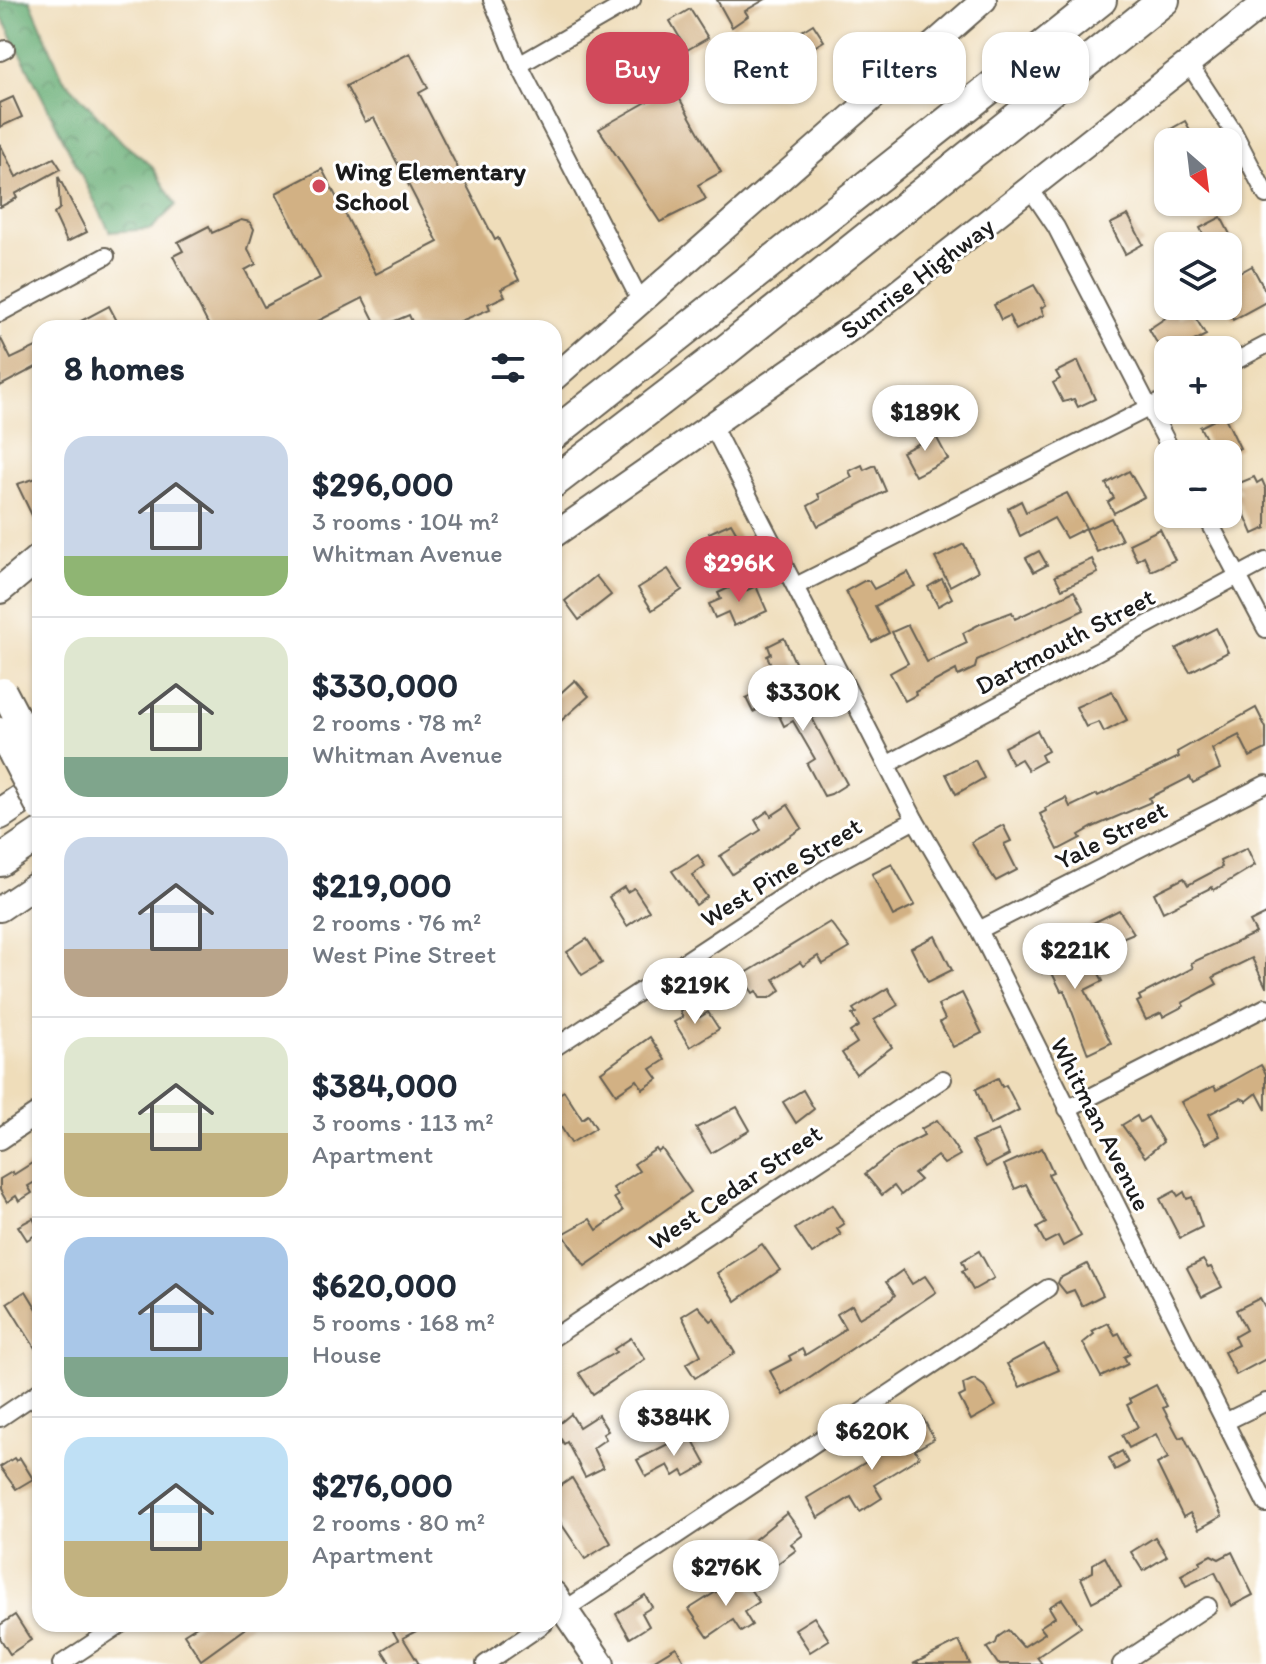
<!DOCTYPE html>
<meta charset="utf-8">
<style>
:root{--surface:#fff;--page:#f2f2f3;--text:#1f2937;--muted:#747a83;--line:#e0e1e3;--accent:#d1495b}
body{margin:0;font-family:Itim,sans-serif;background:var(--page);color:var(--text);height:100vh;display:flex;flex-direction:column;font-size:30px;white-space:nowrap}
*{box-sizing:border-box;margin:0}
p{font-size:26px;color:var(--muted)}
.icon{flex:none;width:44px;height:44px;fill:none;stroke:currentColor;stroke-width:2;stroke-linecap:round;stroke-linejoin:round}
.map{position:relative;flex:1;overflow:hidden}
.side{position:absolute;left:32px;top:320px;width:530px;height:1312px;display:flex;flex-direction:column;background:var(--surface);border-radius:24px;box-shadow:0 2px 6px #0004}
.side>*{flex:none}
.top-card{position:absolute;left:586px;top:32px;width:560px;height:72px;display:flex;gap:16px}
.needle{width:52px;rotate:152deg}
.tools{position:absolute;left:1154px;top:128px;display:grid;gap:16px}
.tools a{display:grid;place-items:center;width:88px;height:88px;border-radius:16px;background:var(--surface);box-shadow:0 2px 6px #0004;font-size:40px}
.price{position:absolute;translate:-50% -68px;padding:0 18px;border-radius:28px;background:#fff;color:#222;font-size:26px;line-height:52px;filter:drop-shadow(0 2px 4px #0008)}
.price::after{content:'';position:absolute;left:50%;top:48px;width:24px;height:18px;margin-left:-12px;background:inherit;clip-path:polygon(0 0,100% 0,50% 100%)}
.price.on{background:var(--accent);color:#fff}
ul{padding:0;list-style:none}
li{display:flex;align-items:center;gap:24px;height:200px;padding:0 32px}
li+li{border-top:2px solid var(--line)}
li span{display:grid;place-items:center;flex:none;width:224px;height:160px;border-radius:24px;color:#555}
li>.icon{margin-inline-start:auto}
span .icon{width:96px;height:96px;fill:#fffc;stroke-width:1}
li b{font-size:34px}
h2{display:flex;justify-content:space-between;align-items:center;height:96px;padding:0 32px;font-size:34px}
.tag{padding:0 28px;border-radius:24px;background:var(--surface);box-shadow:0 2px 6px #0004;font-size:28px;line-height:72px}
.tag.on{background:var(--accent);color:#fff}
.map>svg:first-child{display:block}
</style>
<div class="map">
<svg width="1266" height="1664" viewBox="0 0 1266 1664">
<defs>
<pattern id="forest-crowns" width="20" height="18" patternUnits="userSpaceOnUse" patternTransform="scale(2)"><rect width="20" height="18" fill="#65ac72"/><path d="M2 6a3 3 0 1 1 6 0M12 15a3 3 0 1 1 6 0" fill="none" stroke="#528b5d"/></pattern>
</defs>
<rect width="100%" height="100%" fill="#fff"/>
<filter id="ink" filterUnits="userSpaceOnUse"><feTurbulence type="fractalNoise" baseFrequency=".0125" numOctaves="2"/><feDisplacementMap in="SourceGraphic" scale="16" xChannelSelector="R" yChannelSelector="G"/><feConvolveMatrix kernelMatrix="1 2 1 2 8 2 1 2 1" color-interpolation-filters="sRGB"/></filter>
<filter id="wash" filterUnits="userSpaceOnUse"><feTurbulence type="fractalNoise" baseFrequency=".006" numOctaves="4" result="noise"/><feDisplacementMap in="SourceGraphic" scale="32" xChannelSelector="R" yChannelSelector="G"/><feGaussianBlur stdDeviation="1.8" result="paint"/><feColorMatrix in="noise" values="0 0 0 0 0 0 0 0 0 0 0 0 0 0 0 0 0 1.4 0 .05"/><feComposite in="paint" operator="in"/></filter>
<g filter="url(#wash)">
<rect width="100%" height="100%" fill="#efddba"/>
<path fill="url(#forest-crowns)" stroke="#406447" stroke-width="2" d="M0 0H30L63 78 123 143 151 165 176 205 151 229 110 232 0 13Z"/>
<g id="blocks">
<g fill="#d2b184">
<path d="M717 0H764L745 11 748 16 732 27Z"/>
<path d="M690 9 708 38 687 50 670 21Z"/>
<path d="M813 24 824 41 807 51 797 34Z"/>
<path d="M410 53 428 88 419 93 495 240 498 238 519 280 501 289 505 296 488 304 490 309 444 328H415L409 315 378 328 363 298 318 321 322 328H210L173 256 183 251 178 242 209 226 212 233 241 220 250 222 254 229 248 249 256 264 245 270 264 307 320 278 276 193 322 169 376 274 438 242 374 118 365 122 346 86Z"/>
<path d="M673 87 721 172 698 185 706 199 660 222 599 129Z"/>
<path d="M13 97 22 117 0 127V103Z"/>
<path d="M1185 121 1193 135 1178 142 1171 129Z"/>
<path d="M0 144 16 177 54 158 61 169 15 194 17 198 0 207Z"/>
<path d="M58 176 87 232 67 242 54 214 60 208Z"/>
<path d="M1128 215 1143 244 1125 254 1110 224Z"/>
<path d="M1221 217 1234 242 1209 246 1200 228Z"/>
<path d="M1252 266 1266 292V302L1233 320 1228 310V289L1238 284 1234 276Z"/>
<path d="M1034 285 1046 305 1041 308 1044 315 1016 330 1009 316 1001 320 994 305Z"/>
<path d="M109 306 118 323 110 328H68Z"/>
<path d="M1176 311 1180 318 1192 312 1206 335 1176 350H1168L1165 357 1149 329Z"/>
<path d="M0 337 11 359 40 345V365L0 386Z"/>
<path d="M1078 361 1095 399 1078 407 1074 399 1063 402 1053 383 1060 379 1056 372Z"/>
<path d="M1224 415 1240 448 1228 454H1214L1200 427Z"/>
<path d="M931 427 948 459 915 476 902 452 924 441 919 433Z"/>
<path d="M862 465 864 470 875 465 886 491 818 526 808 506 820 499 818 494 852 477 849 471Z"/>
<path d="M1129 471 1144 497 1114 513 1108 502 1114 498 1106 484Z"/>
<path d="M40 477V532L17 484Z"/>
<path d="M1254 477 1257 483 1262 480 1266 489V528L1253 534 1236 494 1241 492 1237 484Z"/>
<path d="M1067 493 1086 528 1066 538 1054 518 1020 536 1008 508 1021 501 1026 512Z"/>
<path d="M1111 518 1122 540 1097 552 1086 529Z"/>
<path d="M731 523 750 556 732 565 727 554 721 557 709 533Z"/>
<path d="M1160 529 1175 560 1151 571 1144 556 1137 560 1129 544Z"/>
<path d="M964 544 978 571 950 586 935 558Z"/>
<path d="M1039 551 1047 565 1034 572 1026 558Z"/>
<path d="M1092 559 1098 573 1062 589 1055 576Z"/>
<path d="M668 569 682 590 652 610 638 588Z"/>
<path d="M908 572 915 586 875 606 889 633 872 642 846 591 864 581H869L874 589Z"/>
<path d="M596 576 611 595 579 620 565 601Z"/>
<path d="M942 579 952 598 938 606 928 587Z"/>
<path d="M737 584 741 593 756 586 767 611 734 626 728 612 715 618 709 604 721 599 718 593Z"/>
<path d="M1074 591 1084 610 977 660 975 668 958 676 956 670 915 692 916 695 905 701 890 673 908 663 892 632 908 625 927 662 967 643 963 633 980 624 1012 612 1015 619Z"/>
<path d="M1216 628 1228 652 1190 672 1176 649Z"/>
<path d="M784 638 798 669 778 679 767 656 771 654 768 646Z"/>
<path d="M575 680 589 696 554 727V699Z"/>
<path d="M785 681 794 701 807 695 817 716 812 718 847 784 831 794 824 796 807 764 815 759 793 721 784 726 773 703 753 712 746 698Z"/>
<path d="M1112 691 1127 720 1104 732 1099 722 1086 727 1076 707Z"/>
<path d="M1256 708 1266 728V749L1250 757 1239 735 1212 749 1220 769 1193 783 1190 777 1149 798 1151 802 1093 827 1079 835 1081 838 1058 850 1040 814 1046 811 1045 808 1066 798 1070 807 1097 794 1098 796 1179 757 1177 752Z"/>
<path d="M1037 730 1048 751 1041 755 1044 761 1028 770 1021 759 1012 764 1004 747Z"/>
<path d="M975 760 984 778 956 794 946 774Z"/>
<path d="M788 805 802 828 732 874 720 856 761 830 755 820 768 811 771 816Z"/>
<path d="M1003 825 1011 841 1004 844 1017 870 996 881 971 842Z"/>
<path d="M1247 848 1255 865 1214 890 1212 887 1163 912 1154 893 1184 878 1188 885 1222 867 1220 861Z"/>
<path d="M698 855 705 866 692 875 707 897 696 905 672 871Z"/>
<path d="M892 864 915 905 893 916 872 874Z"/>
<path d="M624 887 627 892 634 888 649 911 627 926 609 897Z"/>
<path d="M1119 910 1134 933 1100 947 1089 925Z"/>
<path d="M1266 914V987L1252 958 1213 977 1217 984 1182 1003 1184 1006 1163 1017 1161 1013 1146 1020 1137 1002 1141 1000 1139 996 1193 968 1191 963 1256 933 1250 922Z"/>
<path d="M830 922 850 948 823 964 818 956 803 966 800 962 774 979 781 990 770 998H760L756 991 753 993 741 976Z"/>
<path d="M935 936 952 970 928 982 911 948Z"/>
<path d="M1055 937 1067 961 1074 958 1081 973 1095 966 1103 981 1085 990 1111 1043 1088 1054 1064 990 1061 991 1050 969 1043 973 1031 949Z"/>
<path d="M587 939 602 963 582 975 567 952Z"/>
<path d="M888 988 898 1005 874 1020 892 1047 856 1074 842 1053 857 1043 850 1032 859 1026 852 1015 856 1013 853 1009Z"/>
<path d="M962 993 982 1033 953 1047 940 1022 945 1019 938 1005Z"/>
<path d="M692 1004 700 1017 708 1012 719 1029 690 1047 674 1022 683 1017 680 1012Z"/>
<path d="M650 1037 665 1060 651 1069 658 1079 643 1089 637 1080 616 1094 601 1072Z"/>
<path d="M1261 1065 1266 1074V1110L1257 1093 1247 1101 1241 1098 1209 1114 1220 1136 1205 1144 1181 1102 1214 1086 1216 1090Z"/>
<path d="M998 1078 1002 1087 1006 1085 1019 1110 990 1125 976 1089Z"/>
<path d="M803 1090 814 1109 796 1123 783 1102Z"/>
<path d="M564 1091 582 1119 588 1115 596 1128 571 1143 554 1116V1097Z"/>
<path d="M737 1107 750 1130 711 1153 696 1128Z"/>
<path d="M1137 1116 1140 1122 1148 1117 1163 1142 1145 1157 1122 1125Z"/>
<path d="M937 1120 960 1155 944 1164 937 1156 914 1174 920 1180 901 1195 894 1186 882 1195 865 1174 897 1149 924 1135 921 1129Z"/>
<path d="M998 1130 1009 1155 986 1167 972 1141Z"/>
<path d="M1042 1148 1053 1172 1048 1174 1081 1236 1063 1246 1058 1236 1045 1243 1037 1228 1046 1223 1026 1184 1015 1189 1004 1165Z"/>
<path d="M656 1149 658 1152 662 1149 691 1192 585 1266 563 1234 590 1219 597 1230 623 1211 614 1198 618 1196 613 1188 639 1171 634 1164Z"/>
<path d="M40 1158V1179L28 1186 32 1193 19 1201 16 1196 7 1202 0 1190V1179L12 1172 13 1175Z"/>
<path d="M1175 1191 1178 1196 1184 1192 1187 1199 1192 1197 1202 1227 1180 1238 1160 1199Z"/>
<path d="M832 1205 844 1224 837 1229 841 1235 812 1254 795 1229Z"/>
<path d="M33 1218 40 1232 27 1240 18 1226Z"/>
<path d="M762 1244 780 1270 736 1301 717 1273Z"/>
<path d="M979 1251 994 1278 973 1290 962 1271 966 1269 962 1261Z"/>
<path d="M1203 1260 1208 1268 1211 1267 1222 1287 1202 1297 1187 1268Z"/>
<path d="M1087 1264 1103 1295 1082 1306 1074 1290 1066 1293 1058 1283 1060 1278Z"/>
<path d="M903 1270 912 1284 925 1276 936 1292 783 1395 770 1371 791 1360 789 1356 802 1349 805 1355 839 1334 845 1328 837 1314 852 1305 859 1318 890 1300 895 1295 886 1282Z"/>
<path d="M26 1291 40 1314V1356L7 1303Z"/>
<path d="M1260 1298 1266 1309V1359L1236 1375 1224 1352 1238 1345 1234 1337 1246 1330 1236 1310Z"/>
<path d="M698 1306 711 1321 714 1319 735 1353 695 1378 686 1364 701 1355 682 1316Z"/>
<path d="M1108 1323 1115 1335 1119 1333 1130 1354 1124 1357 1128 1364 1101 1377 1083 1343 1094 1334 1092 1331Z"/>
<path d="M631 1338 645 1359 593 1394 579 1373 616 1352 614 1349Z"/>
<path d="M1044 1344 1059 1370 1020 1387 1007 1364Z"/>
<path d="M974 1379 984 1386 996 1406 971 1420 959 1397 965 1394 963 1384Z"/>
<path d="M1156 1385 1167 1406 1163 1408 1179 1438 1184 1436 1222 1516 1199 1529 1190 1513 1183 1517 1157 1464 1168 1458 1156 1434 1129 1448 1122 1435 1138 1427 1127 1405 1131 1403 1129 1399Z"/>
<path d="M571 1414 579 1427 598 1415 608 1431 603 1434 606 1439 593 1448 603 1468 585 1477 567 1442 564 1444 554 1428Z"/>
<path d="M923 1418 934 1439 915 1450 919 1457 874 1485 882 1498 860 1512 851 1497 818 1518 807 1498 894 1445 890 1439Z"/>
<path d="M689 1433 706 1464 685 1476 682 1471 674 1476 668 1465 646 1477 637 1460Z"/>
<path d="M1122 1451 1128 1463 1115 1470 1109 1458Z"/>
<path d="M14 1458 16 1461 20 1458 33 1479 16 1489 0 1467Z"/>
<path d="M572 1478 611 1543 585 1559 554 1513V1490Z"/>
<path d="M787 1513 803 1535 791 1544 796 1550 769 1570 749 1544Z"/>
<path d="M1155 1537 1167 1556 1143 1571 1131 1552Z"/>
<path d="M1232 1552 1253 1595 1232 1606 1215 1572 1186 1586 1181 1575 1201 1564 1200 1561 1211 1555 1219 1559Z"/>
<path d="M1105 1557 1121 1587 1092 1602 1081 1578 1093 1572V1564Z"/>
<path d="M741 1576 759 1602 744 1612 752 1625 741 1632 733 1620 708 1637 689 1609Z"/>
<path d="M645 1595 652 1607 642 1613 649 1626 630 1638 616 1614Z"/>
<path d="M1062 1599 1081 1627 1037 1657 1042 1664H998L987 1648 996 1643 998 1637 1008 1630 1023 1647 1045 1633 1040 1627 1055 1617 1049 1607Z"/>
<path d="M15 1615 31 1640 10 1654 0 1638V1625Z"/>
<path d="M814 1617 829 1640 810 1652 795 1629Z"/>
<path d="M200 1624H251L201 1660 184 1634Z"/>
<path d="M389 1624H429L403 1638 419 1664H391L382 1650 398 1640Z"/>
<path d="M959 1641 970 1664H913Z"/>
<path d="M676 1647 686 1664H648Z"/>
</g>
</g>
</g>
<g filter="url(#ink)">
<use href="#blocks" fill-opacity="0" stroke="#666053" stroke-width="2"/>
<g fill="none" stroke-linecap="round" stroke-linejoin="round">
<g stroke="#666053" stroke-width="20">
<g id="minor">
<path d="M492 0 519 65 642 304"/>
<path d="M0 52 6 49"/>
<path d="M1189 64 1233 131 1266 195"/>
<path d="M519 65 632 0"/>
<path d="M1031 190 1056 227 1173 454"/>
<path d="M0 313 106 256"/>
<path d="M1228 365 1266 345"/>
<path d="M713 427 915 820 979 930 1266 1504"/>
<path d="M1205 514 1266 629"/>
<path d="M796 586 1168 398"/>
<path d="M888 764 1266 561"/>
<path d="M979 930 1266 784"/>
<path d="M554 1048 828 867 915 820"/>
<path d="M1067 1109 1266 1007"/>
<path d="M554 1337 943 1079"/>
<path d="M0 1418 40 1391"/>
<path d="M1225 1422 1266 1402"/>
<path d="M560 1613 1048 1288"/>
<path d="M61 1664 121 1624"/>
<path d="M485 1664 544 1624"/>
<path d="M1121 1664 1208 1606"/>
</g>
</g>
<g stroke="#666053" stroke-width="24">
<path id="tertiary" d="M0 1139 40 1112"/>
</g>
<g stroke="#666053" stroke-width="28">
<g id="secondary">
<path d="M554 378 984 0"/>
<path d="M554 535 864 319 1266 2"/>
<path d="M0 909 40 882"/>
</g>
</g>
<g stroke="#666053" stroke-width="30">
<g id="primary">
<path d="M0 590 37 559"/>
<path d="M554 1595 601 1664"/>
</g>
</g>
<g stroke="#666053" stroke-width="34">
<g id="motorway">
<path d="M554 434 1101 0"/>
<path d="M554 482 725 351 1164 0"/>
<path d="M0 814 40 787"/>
<path d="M0 861 40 834"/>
</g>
</g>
<use href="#minor" stroke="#fff" stroke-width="16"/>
<use href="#tertiary" stroke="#fff" stroke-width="20"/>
<use href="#secondary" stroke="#fff" stroke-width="24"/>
<use href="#primary" stroke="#fff" stroke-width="26"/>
<use href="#motorway" stroke="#fff" stroke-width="30"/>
<g stroke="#666053" stroke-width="30" stroke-linecap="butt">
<g id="primary-bridge">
<path d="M3 691 40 762"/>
<path d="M0 731 40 808"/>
</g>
</g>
<use href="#primary-bridge" stroke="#fff" stroke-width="26"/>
</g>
</g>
<circle fill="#d1495b" stroke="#fff" stroke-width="3" cx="319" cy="186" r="8"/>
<g text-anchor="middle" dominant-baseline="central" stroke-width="6" stroke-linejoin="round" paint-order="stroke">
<g font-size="26" font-weight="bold" fill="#1c1c1c" stroke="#fff" text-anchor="start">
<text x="335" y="171">Wing Elementary<tspan x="335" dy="30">School</tspan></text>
</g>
<g font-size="26" fill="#1c1c1c" stroke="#fff">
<text transform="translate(917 278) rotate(-37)">Sunrise Highway</text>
<text transform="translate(1065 641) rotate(-28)">Dartmouth Street</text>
<text transform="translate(1111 835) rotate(-27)">Yale Street</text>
<text transform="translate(781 872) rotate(-32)">West Pine Street</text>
<text transform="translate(1101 1124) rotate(63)">Whitman Avenue</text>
<text transform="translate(735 1187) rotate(-34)">West Cedar Street</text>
</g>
</g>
</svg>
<div class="tools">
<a><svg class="needle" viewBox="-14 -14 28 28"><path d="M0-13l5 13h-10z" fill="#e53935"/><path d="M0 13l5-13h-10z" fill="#747a83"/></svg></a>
<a><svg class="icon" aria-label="layers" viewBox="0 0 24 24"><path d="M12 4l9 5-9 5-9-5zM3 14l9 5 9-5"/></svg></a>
<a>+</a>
<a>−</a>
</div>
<b class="price" style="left:925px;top:453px">$189K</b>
<b class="price on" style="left:739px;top:604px">$296K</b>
<b class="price" style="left:803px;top:733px">$330K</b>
<b class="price" style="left:1075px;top:991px">$221K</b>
<b class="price" style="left:695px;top:1026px">$219K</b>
<b class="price" style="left:674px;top:1458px">$384K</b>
<b class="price" style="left:872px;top:1472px">$620K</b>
<b class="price" style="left:726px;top:1608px">$276K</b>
<div class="top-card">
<a class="tag on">Buy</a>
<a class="tag">Rent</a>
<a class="tag">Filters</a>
<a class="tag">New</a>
</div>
<section class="side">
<h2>8 homes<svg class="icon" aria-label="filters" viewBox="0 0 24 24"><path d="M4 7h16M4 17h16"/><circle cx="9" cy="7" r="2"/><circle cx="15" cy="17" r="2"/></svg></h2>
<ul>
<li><span style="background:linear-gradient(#c9d6e8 75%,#8fb573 0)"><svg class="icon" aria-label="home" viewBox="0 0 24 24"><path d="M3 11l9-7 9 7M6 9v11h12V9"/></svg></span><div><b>$296,000</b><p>3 rooms · 104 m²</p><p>Whitman Avenue</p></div></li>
<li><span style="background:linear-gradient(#dfe7d0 75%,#7fa58c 0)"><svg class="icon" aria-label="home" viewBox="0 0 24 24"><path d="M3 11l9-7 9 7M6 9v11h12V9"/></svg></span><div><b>$330,000</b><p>2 rooms · 78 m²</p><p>Whitman Avenue</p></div></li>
<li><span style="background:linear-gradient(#c9d6e8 70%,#b9a48a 0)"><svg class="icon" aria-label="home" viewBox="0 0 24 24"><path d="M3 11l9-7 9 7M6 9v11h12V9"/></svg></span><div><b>$219,000</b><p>2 rooms · 76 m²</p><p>West Pine Street</p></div></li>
<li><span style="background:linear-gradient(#dfe7d0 60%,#c2b280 0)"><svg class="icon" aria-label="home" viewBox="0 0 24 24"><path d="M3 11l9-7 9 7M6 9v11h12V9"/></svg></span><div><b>$384,000</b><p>3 rooms · 113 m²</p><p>Apartment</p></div></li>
<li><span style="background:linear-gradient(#a9c7e8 75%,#7fa58c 0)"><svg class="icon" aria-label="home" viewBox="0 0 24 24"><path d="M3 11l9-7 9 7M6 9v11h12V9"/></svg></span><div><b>$620,000</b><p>5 rooms · 168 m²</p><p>House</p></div></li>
<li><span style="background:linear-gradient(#bfe0f5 65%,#c2b280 0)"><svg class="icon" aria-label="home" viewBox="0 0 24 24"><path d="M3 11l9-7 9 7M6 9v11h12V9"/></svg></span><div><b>$276,000</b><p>2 rooms · 80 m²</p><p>Apartment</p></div></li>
</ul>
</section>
</div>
